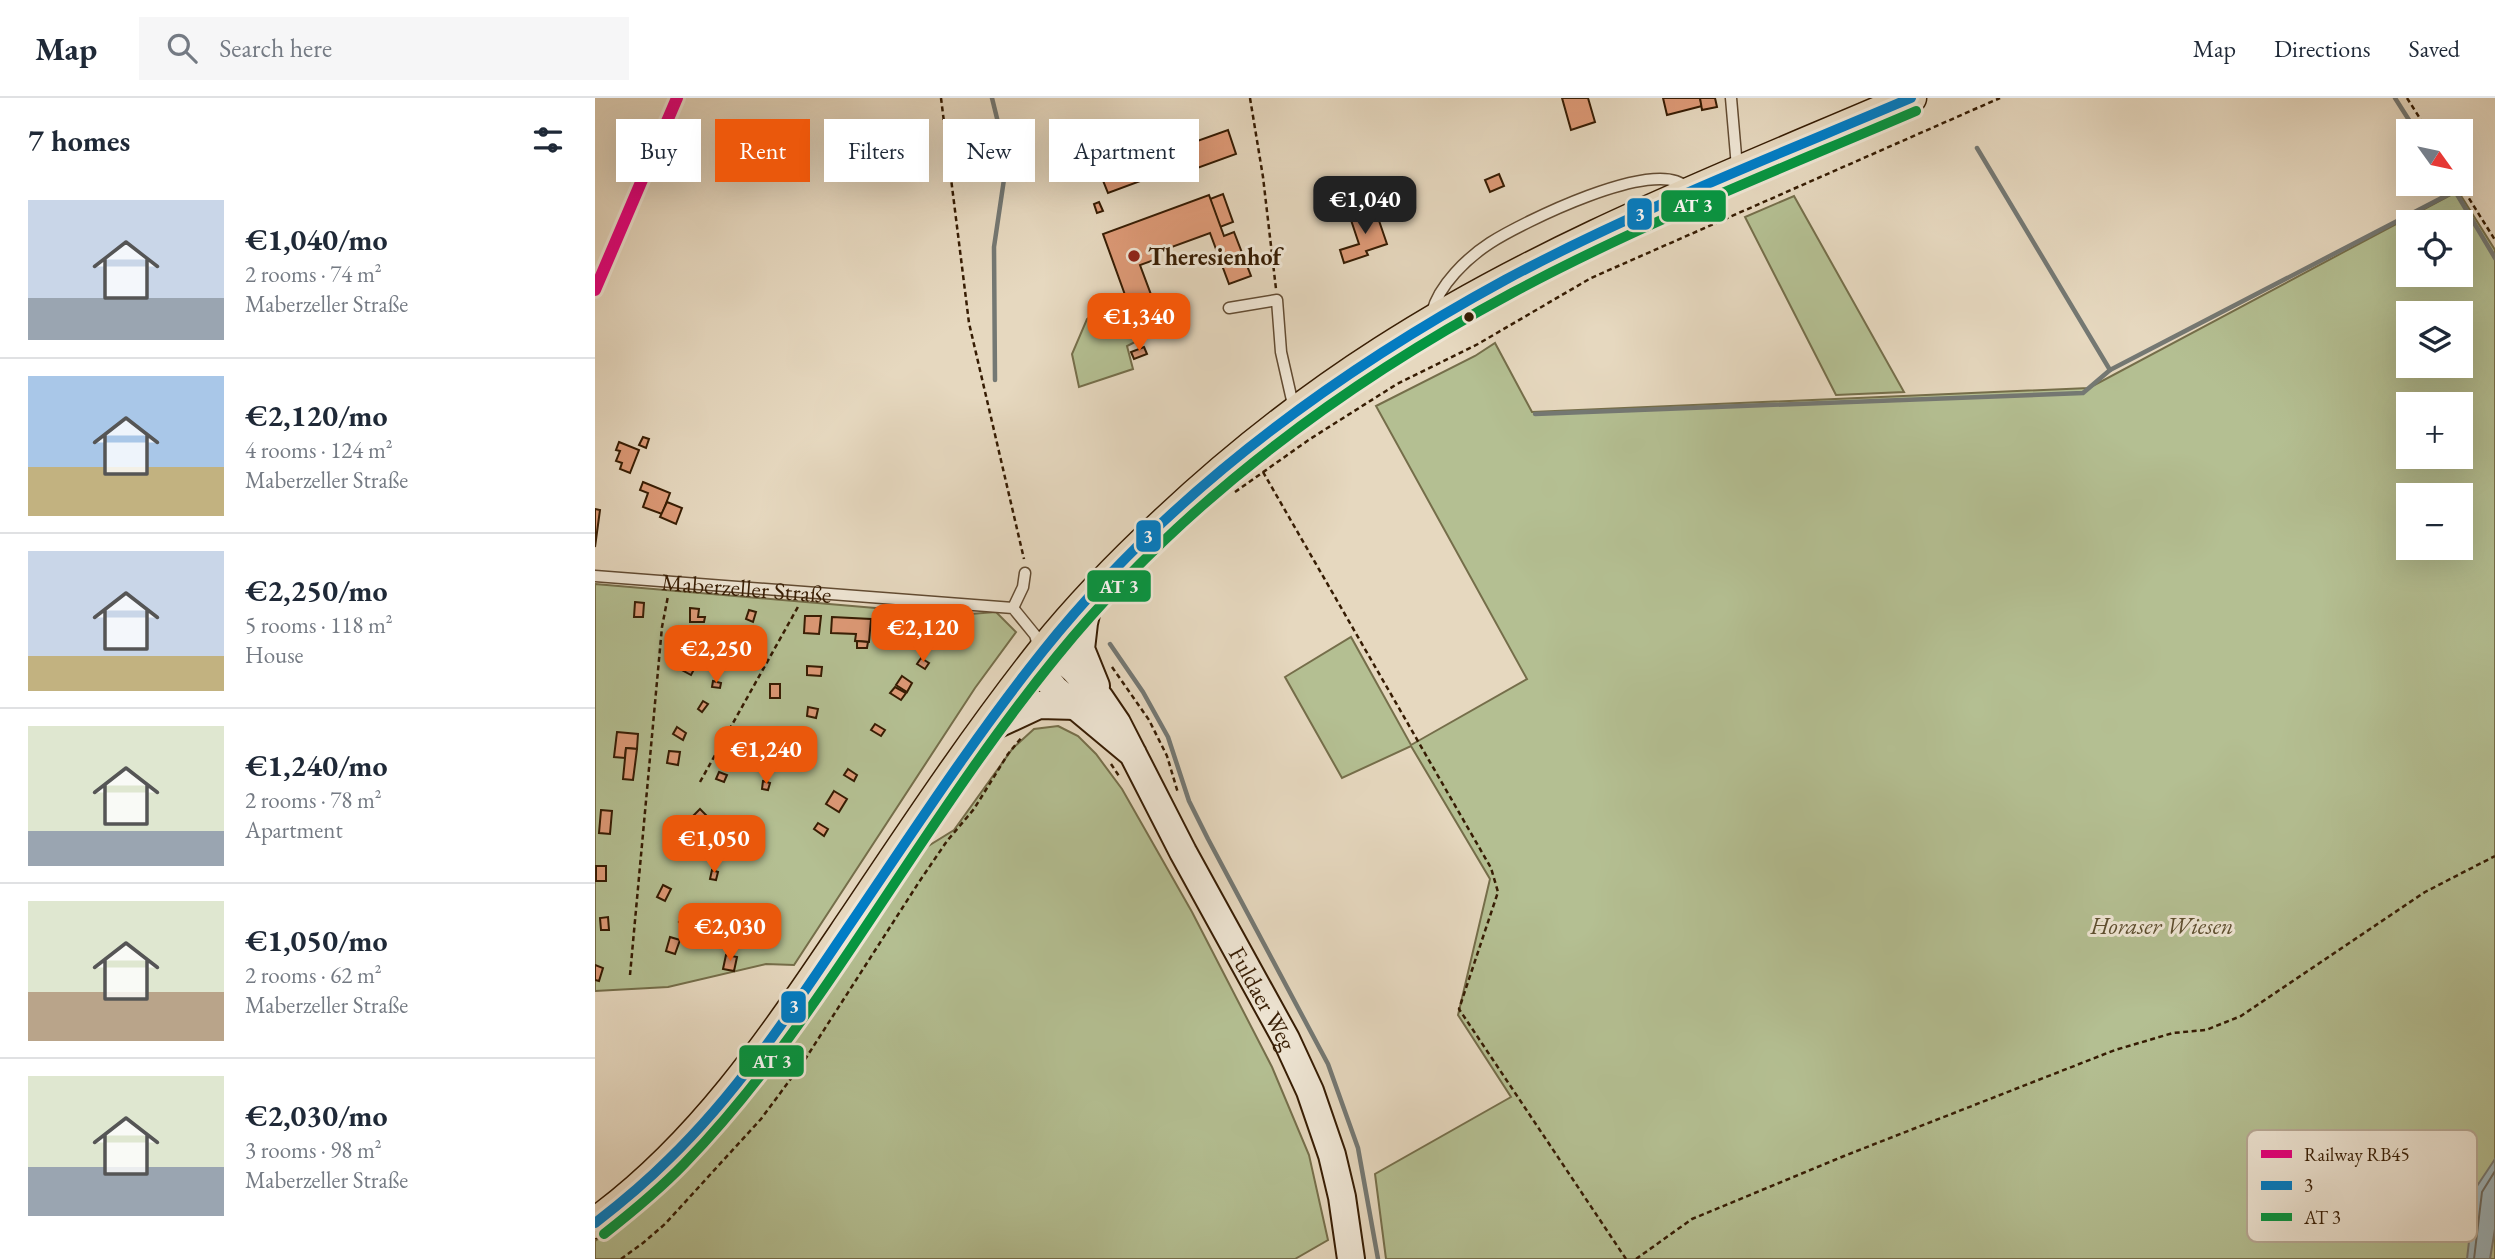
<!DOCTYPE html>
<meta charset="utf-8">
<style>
:root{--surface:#fff;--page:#f6f6f7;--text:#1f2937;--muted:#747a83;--line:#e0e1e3;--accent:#ea580c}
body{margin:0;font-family:"EB Garamond",serif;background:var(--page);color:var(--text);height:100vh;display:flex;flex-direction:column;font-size:26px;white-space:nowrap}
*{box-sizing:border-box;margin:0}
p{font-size:23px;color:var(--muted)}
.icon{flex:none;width:38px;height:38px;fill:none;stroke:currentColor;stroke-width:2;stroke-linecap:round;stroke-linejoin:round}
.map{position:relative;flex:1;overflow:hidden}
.side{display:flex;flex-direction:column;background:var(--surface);width:595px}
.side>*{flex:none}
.hud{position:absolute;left:21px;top:21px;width:665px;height:63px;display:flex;gap:14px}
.needle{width:46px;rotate:123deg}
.buttons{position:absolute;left:1801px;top:21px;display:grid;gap:14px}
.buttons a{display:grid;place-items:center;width:77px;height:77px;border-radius:0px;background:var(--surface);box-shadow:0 7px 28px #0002;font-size:35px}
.price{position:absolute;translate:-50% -60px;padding:0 16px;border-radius:14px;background:var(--accent);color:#fff;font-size:23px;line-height:46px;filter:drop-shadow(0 2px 4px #0008)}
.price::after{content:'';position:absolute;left:50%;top:42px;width:21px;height:16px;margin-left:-10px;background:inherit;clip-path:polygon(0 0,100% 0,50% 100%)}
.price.on{background:#222;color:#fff}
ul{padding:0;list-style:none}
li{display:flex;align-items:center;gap:21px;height:175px;padding:0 28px}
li+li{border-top:2px solid var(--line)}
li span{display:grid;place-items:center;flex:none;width:196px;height:140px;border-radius:0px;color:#555}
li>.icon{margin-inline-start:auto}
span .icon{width:84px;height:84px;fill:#fffc;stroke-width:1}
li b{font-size:30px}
h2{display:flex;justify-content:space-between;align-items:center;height:84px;padding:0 28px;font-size:30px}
.chip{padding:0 24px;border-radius:0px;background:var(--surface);box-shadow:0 7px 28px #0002;font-size:24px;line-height:63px}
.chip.on{background:var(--accent);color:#fff}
header{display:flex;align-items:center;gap:42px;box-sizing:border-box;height:98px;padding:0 35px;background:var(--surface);border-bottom:2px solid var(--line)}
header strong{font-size:33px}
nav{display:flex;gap:38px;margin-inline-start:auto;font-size:24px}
.search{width:490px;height:63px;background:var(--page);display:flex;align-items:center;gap:18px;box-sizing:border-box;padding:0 24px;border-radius:0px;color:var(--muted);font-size:26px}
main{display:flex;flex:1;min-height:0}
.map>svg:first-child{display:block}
</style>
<header>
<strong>Map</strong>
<div class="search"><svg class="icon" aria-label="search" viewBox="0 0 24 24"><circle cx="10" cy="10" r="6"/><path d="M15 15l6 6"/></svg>Search here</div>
<nav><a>Map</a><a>Directions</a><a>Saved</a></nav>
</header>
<main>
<section class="side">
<h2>7 homes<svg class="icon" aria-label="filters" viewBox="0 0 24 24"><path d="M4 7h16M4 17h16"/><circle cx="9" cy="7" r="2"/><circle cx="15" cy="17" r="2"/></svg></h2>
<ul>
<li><span style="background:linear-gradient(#c9d6e8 70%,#9aa5b1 0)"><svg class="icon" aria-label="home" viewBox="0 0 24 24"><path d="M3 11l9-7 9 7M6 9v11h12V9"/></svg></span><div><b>€1,040/mo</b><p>2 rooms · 74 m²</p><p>Maberzeller Straße</p></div></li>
<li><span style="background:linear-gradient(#a9c7e8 65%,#c2b280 0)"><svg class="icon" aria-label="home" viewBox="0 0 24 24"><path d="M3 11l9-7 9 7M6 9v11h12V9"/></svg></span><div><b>€2,120/mo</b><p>4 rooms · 124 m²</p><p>Maberzeller Straße</p></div></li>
<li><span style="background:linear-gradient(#c9d6e8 75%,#c2b280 0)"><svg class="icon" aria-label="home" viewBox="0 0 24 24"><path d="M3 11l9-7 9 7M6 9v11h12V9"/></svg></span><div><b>€2,250/mo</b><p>5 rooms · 118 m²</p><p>House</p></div></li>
<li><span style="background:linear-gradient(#dfe7d0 75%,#9aa5b1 0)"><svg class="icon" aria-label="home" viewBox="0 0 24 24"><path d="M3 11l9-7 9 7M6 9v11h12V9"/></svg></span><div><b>€1,240/mo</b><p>2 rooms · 78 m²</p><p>Apartment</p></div></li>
<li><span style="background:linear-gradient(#dfe7d0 65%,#b9a48a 0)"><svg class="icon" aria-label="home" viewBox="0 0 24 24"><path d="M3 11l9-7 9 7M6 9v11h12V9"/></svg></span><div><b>€1,050/mo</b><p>2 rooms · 62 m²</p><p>Maberzeller Straße</p></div></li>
<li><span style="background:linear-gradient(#dfe7d0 65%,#9aa5b1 0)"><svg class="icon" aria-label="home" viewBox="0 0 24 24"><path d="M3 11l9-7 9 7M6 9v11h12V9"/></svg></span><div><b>€2,030/mo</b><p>3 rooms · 98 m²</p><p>Maberzeller Straße</p></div></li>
</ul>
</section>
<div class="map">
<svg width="1900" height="1161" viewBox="0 0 1900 1161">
<rect width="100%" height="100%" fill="#e6d8bf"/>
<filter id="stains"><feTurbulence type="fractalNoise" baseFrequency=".00286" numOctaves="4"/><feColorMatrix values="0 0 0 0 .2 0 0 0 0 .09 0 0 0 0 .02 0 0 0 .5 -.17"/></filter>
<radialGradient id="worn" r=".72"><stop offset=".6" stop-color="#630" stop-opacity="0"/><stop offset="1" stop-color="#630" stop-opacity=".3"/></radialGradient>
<g fill="#b4bf92" stroke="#756e4a" stroke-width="2" fill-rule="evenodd">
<path d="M1863 93 1900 152V1161H791L780 1076 916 999 863 917 895 781 816 648 747 680 690 579 756 539 816 647 932 581 781 308 880 258 900 245 937 314 1494 290ZM1813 124H1866V177H1813ZM1813 215H1866V268H1813ZM1813 306H1866V359H1813ZM1813 397H1866V450H1813Z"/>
<path d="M1199 98 1309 294 1241 297 1150 119Z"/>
<path d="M513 204 517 219 537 228 544 242 532 248 538 271 484 289 477 256 492 221Z"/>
<path d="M0 486 362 517 401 514 421 534 380 590 199 867 171 866 73 889 0 893Z"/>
<path d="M463 628 483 638 501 656 527 691 597 814 677 969 714 1057 733 1142 700 1161H0V1143L42 1115 145 1007 322 755 359 732 418 650 439 631Z"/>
</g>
<path fill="#9db6be" stroke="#747873" stroke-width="2" d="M1900 1061V1131L1895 1161H1872L1880 1091Z"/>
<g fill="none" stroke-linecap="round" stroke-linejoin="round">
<path stroke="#6a6960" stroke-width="2" d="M1879 1161 1887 1094 1900 1073"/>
<g stroke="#747873" stroke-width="4.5">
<path d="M397 0 412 61 399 149 400 282"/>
<path d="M1800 0 1821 33"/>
<path d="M1382 50 1515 272"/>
<path d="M940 316 1488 295 1515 272 1860 93 1900 160"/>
<path d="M515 546 548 594 573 639 594 703 613 741 733 966 763 1050 783 1161"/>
</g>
</g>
<g fill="#dd9976" stroke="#361c03" stroke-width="2">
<path d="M967 0H993L1000 24 976 32Z"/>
<path d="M1068 0H1105L1107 8 1072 17Z"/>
<path d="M1105 0H1120L1122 9 1107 12Z"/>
<path d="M633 32 641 56 583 77 574 53Z"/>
<path d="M553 63 559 78 513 95 507 80Z"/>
<path d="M904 76 909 88 895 94 890 82Z"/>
<path d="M628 96 638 124 625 129 615 101Z"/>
<path d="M614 97 629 138 639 134 656 178 634 186 615 135 560 155 562 161 545 167 561 210 538 219 508 136Z"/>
<path d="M504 104 508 113 502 115 499 106Z"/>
<path d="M780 111 792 146 771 153 773 157 749 165 745 152 764 146 755 119Z"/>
<path d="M549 249 552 256 539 261 536 254Z"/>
<path d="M48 339 54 341 51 350 44 347Z"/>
<path d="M24 344 44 352 35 375 25 371 27 365 21 363 25 353 21 352Z"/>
<path d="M48 384 75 395 67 416 48 409 53 395 45 392Z"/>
<path d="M72 404 87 410 81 426 65 419Z"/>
<path d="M0 411 5 412 0 449Z"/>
<path d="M40 504 49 505 48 519H39Z"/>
<path d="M95 510 104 511 103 519H110L109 524H95Z"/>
<path d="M154 512 161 514 158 524 151 521Z"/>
<path d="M210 518H226L224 536 209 535Z"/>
<path d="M237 519 276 521 274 544 260 543 261 536 236 535Z"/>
<path d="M144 530 151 535 142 546 136 540Z"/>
<path d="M262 543 273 544 272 550H262Z"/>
<path d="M94 560 103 564 96 577 87 572Z"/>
<path d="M326 560 334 565 330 571 322 566Z"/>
<path d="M212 568 227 569 226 578 212 577Z"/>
<path d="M307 578 317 585 312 594 301 587Z"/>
<path d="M118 583 126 585 125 590 117 589Z"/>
<rect x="175" y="586" width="10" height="14"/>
<path d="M300 589 311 595 306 602 295 595Z"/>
<path d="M108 603 113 606 107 614 103 611Z"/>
<path d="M213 609 223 611 221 620 212 618Z"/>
<path d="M280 626 290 632 286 638 276 632Z"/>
<path d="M82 629 91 635 88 642 78 636Z"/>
<path d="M22 634 43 636 42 651 31 650 30 660 19 659Z"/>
<rect x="140" y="635" width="8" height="11"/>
<path d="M157 637H172L173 648H157Z"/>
<path d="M31 650 42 651 38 682 28 681Z"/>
<path d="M74 653 85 654 83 667 72 665Z"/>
<path d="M253 671 262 677 259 683 249 677Z"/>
<path d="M124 674 132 677 129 684 121 681Z"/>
<path d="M168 683 175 685 173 692 167 691Z"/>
<path d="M239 693 252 701 244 714 231 706Z"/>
<path d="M105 711 111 717 102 728 95 721Z"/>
<path d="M6 712 17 713 15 736 4 735Z"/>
<path d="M223 725 233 731 229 738 219 731Z"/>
<path d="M140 734 146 739 139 748 133 743Z"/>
<path d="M82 745 90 748 86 760 78 757Z"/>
<rect x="1" y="768" width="10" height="15"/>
<path d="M117 772 123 774 121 782 115 781Z"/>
<path d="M68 787 76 791 70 803 62 799Z"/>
<path d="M93 814 99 819 90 830 84 824Z"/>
<path d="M169 816 176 819 171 829 164 825Z"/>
<path d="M13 819 14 832H6L5 820Z"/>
<path d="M75 839 85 842 80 856 71 853Z"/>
<path d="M131 857 142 859 139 873 128 871Z"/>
<path d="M0 867 8 870 4 883 0 882Z"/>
</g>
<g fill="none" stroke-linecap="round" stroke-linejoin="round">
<g stroke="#624b32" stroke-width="13">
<g id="lane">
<path d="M1136 0 1142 69"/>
<path d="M634 210 682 202 686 254 699 311"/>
<path d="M837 214C844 187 872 160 895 145 926 125 1061 58 1091 89"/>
<path id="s1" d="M0 478 418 510 440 537 444 551"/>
<path d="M418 510 428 489 430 475"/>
</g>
</g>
<g stroke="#361c03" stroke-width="30">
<g id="secondary">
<path d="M495 499 489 525 486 551 501 588"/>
<path d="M390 632 444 607 482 608"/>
<path id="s2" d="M538 656 460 591 451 580 446 556 468 562 479 572 505 600 522 625 588 754 691 941 715 993 737 1057 747 1099 756 1161"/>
</g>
</g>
<g stroke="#361c03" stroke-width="33">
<path id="primary" d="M0 1125C110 1045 183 933 258 822 319 731 380 639 448 553 485 507 527 464 570 424 637 361 709 304 787 254 951 148 1137 77 1316 0"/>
</g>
<g stroke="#361c03" stroke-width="2.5" stroke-dasharray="5 3.5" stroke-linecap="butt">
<path d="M346 0 374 225 429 461"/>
<path d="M655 0 668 79 681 191"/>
<path d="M1812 0 1833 33"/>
<path d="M1865 86 1900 142"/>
<path d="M668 374 896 770 903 794 864 911 1031 1161"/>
<path d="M640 394 715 341 802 286 883 246 996 180 1405 0"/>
<path d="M517 569 554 622 572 658 583 695"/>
<path d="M516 666 524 678"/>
<path d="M105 684 204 507"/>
<path d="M35 877 67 529 73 498"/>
<path d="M26 1161 48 1145 70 1126 166 1021 209 963 324 784 352 743 379 711 413 656 427 639"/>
<path d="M1041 1161 1097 1121 1249 1058 1520 952 1578 935 1611 932 1646 918 1830 794 1900 758"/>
</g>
<use href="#lane" stroke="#efe6d5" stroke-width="10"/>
<use href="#secondary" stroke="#efe6d5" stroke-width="26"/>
<use href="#primary" stroke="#e6d8bf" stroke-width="30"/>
<g stroke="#efe6d5" stroke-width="16">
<path id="bus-1" d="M0 1125C26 1105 51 1084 74 1061 140 997 192 920 243 844 310 746 374 646 448 553 572 398 737 276 910 182 1041 112 1180 58 1316 0"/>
</g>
<g stroke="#efe6d5" stroke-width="16">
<path id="bus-2" d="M9 1136C37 1114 64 1092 89 1066 153 1000 206 925 257 849 323 751 387 650 462 558 585 407 746 287 917 195 1047 125 1186 71 1321 13"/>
</g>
<use href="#bus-1" stroke="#007dc6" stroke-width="10"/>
<use href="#bus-2" stroke="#059641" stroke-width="10"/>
<g stroke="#efe6d5" stroke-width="18">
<path id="rail-1" d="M0 192 82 0"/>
</g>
<use href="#rail-1" stroke="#e5007d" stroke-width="12"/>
</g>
<circle fill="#8f2418" stroke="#efe6d5" stroke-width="2.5" cx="539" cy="158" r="7"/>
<circle fill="#361c03" stroke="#efe6d5" stroke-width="2.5" cx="874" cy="219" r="6"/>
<g text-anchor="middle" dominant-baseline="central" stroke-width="6" stroke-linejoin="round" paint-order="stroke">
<g font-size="24" font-weight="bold" fill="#361c03" stroke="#efe6d5" text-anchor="start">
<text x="553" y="158">Theresienhof</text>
</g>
<g font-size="24" fill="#361c03" stroke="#efe6d5">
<text stroke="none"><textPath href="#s1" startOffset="152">Maberzeller Straße</textPath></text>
<text stroke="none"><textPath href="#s2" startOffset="558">Fuldaer Weg</textPath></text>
</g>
<g font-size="24" font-style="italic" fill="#5c4d2e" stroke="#efe6d5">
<text x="1567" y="827">Horaser Wiesen</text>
</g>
</g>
<rect x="1652" y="1032" width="230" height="112" rx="10" fill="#efe6d5" stroke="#b8a996" stroke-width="2"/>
<rect x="1666" y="1052" width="31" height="8" fill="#e5007d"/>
<rect x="1666" y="1083" width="31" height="9" fill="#007dc6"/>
<rect x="1666" y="1115" width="31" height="8" fill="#059641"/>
<g font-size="19" fill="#361c03">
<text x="1709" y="1063">Railway RB45</text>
<text x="1709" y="1094">3</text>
<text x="1709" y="1126">AT 3</text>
</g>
<g stroke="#efe6d5" stroke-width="2.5">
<rect x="1065" y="91" width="67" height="34" rx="7" fill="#059641"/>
<rect x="1031" y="99" width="27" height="34" rx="7" fill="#007dc6"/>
<rect x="540" y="421" width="27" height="34" rx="7" fill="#007dc6"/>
<rect x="491" y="471" width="66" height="34" rx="7" fill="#059641"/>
<rect x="185" y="892" width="27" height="34" rx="7" fill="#007dc6"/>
<rect x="143" y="946" width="67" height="34" rx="7" fill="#059641"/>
</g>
<g font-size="19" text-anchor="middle" font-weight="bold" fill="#fff">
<text x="1098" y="114">AT 3</text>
<text x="1045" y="123">3</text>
<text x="553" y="445">3</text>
<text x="524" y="495">AT 3</text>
<text x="199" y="915">3</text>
<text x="177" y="970">AT 3</text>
</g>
<rect width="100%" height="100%" filter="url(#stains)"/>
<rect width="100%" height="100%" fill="url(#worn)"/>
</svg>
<div class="buttons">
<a><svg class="needle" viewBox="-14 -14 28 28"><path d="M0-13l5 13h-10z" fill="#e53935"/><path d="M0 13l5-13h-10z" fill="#747a83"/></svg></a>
<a><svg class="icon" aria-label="locate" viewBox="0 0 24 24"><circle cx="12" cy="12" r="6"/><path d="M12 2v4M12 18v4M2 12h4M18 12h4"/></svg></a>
<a><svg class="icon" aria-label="layers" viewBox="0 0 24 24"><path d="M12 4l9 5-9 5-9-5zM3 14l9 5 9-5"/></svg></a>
<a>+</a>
<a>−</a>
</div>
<b class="price on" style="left:770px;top:138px">€1,040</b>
<b class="price" style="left:544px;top:255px">€1,340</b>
<b class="price" style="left:328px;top:566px">€2,120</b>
<b class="price" style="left:121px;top:587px">€2,250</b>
<b class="price" style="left:171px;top:688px">€1,240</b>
<b class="price" style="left:119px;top:777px">€1,050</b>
<b class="price" style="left:135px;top:865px">€2,030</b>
<div class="hud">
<a class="chip">Buy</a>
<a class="chip on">Rent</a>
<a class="chip">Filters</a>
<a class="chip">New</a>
<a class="chip">Apartment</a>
</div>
</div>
</main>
